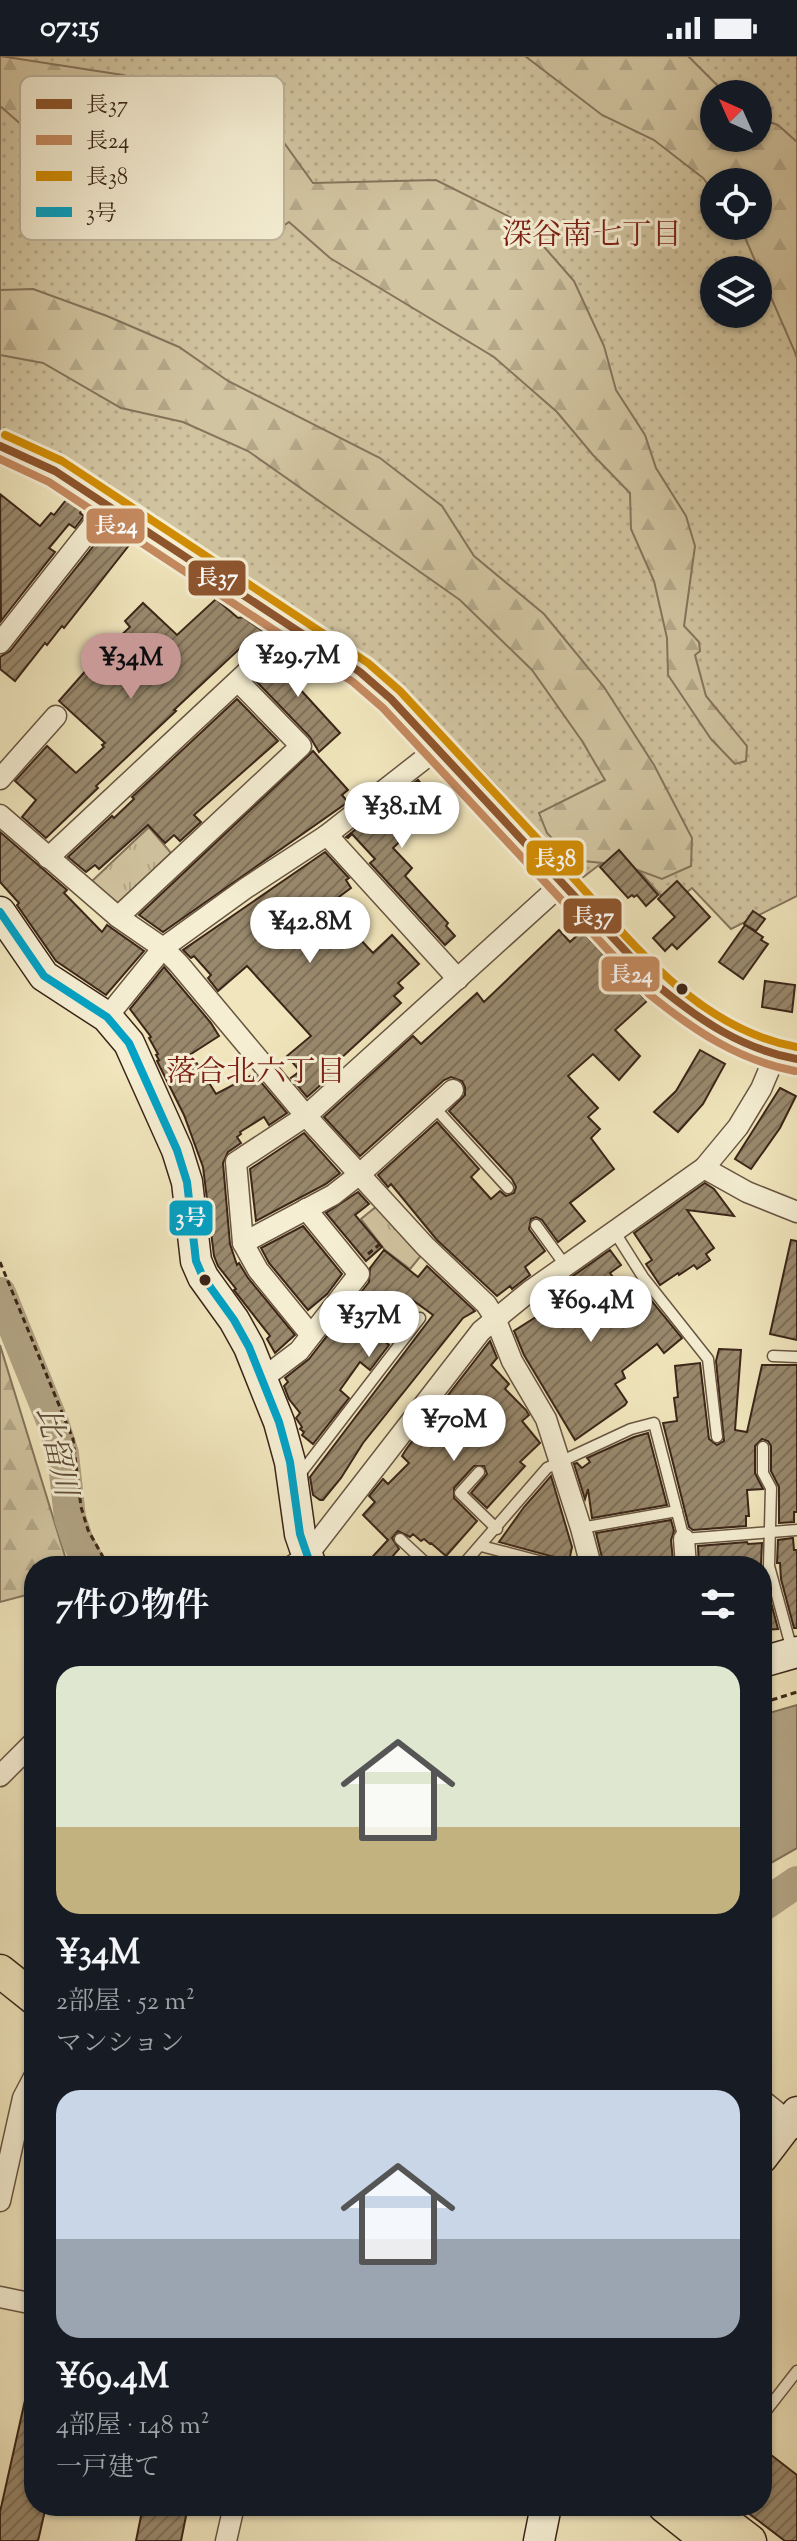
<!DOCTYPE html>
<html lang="ja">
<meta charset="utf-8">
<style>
:root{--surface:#171b24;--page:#242831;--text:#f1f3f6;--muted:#9ea1a6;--accent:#c59692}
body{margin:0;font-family:"Sorts Mill Goudy","Noto Serif JP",serif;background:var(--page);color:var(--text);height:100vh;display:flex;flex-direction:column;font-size:30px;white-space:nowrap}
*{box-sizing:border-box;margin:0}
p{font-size:26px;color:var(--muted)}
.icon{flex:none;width:44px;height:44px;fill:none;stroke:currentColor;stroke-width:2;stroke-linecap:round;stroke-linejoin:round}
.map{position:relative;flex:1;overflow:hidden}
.details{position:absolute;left:24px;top:1500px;width:748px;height:960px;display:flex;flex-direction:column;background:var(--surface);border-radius:32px;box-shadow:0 2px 6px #0004}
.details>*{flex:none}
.needle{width:52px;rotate:315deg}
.buttons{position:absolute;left:700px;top:24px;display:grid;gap:16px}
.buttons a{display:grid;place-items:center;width:72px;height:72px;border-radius:50%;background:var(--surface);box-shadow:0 2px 6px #0004;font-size:40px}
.price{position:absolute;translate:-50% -68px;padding:0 18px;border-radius:28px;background:#fff;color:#222;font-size:26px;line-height:52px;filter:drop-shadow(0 2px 4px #0008)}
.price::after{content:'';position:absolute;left:50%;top:48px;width:24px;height:18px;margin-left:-12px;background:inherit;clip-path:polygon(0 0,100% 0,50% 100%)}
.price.active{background:var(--accent);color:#111}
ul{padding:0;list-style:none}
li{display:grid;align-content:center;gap:16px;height:424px;padding:0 32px}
li span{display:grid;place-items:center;height:248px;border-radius:24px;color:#555}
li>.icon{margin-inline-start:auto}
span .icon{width:144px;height:144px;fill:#fffc;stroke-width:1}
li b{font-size:34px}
h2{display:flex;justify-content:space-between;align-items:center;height:96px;padding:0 32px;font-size:34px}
.status{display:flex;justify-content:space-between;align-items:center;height:56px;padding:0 40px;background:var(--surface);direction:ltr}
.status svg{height:22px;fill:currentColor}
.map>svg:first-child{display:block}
</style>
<div class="status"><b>07:15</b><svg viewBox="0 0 49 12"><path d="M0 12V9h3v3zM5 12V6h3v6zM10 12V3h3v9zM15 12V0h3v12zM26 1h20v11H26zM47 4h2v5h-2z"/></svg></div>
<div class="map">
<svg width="797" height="2485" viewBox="0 0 797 2485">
<defs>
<pattern id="grass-dots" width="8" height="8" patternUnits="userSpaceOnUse" patternTransform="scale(2)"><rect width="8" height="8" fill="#d1c4a0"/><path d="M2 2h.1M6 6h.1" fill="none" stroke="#b4a889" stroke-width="1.8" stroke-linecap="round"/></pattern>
<pattern id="forest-firs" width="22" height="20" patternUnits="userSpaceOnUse" patternTransform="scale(2)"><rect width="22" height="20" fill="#d1c4a0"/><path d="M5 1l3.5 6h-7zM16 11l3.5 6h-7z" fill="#b4a889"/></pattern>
<pattern id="park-tufts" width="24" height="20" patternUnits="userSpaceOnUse" patternTransform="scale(2)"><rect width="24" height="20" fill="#d1c4a0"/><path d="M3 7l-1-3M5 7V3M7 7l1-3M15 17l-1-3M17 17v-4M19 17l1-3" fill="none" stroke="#b4a889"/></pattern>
<pattern id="building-hatch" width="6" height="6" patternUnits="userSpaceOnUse" patternTransform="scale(2)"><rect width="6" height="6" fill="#99896d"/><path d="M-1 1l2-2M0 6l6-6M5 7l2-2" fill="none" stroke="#7e7059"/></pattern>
</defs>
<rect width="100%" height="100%" fill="#f0e5bc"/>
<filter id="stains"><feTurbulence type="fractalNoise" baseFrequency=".0025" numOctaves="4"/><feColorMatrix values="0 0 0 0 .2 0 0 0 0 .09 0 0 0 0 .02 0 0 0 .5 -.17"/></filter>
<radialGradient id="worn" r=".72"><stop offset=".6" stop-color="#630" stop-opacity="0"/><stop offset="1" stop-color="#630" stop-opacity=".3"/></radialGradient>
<path fill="url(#grass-dots)" stroke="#86745c" stroke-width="2" fill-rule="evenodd" d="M0 0H797V840L731 873 692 832 670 850 620 793 578 825C537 775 495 725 448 680 374 610 288 553 205 497 138 452 74 408 0 377ZM714 38H758V82H714ZM714 126H758V170H714ZM714 214H758V258H714Z"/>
<g fill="url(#forest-firs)" stroke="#86745c" stroke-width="2">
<path d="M0 0 123 19 208 41 272 70 313 127 436 124 524 168 574 225 604 290 616 334 645 379 656 412 686 460 695 490 684 570 699 586 700 595 695 599 706 640 747 690 746 705 735 708 711 683 668 619 667 582 654 525 631 473 630 437 593 399 557 356 494 301 330 202 289 166 263 184 224 182 169 160 93 142 45 121 23 70 0 50Z"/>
<path d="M525 0H688L726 38H714V82H758V62L778 69 797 86V301L740 170H758V126H714V136L703 122 654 84 602 59Z"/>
<path d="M33 233 107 260 179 291 228 325 380 402 442 450 474 500 544 558 604 631 654 709 692 782 691 810 662 823 624 809 572 804 547 777 539 757 605 724 582 685 532 614 460 544 248 395 183 366 121 352 43 307 0 299V234Z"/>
<path d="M0 1289 68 1510H34V1537L0 1546Z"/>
</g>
<g fill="url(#park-tufts)" stroke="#86745c" stroke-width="2">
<path d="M149 771 171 797 119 847H111L88 829Z"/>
<path d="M378 1149 424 1196 410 1213 385 1194 361 1163Z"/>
</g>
<path fill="#b2a484" stroke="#827159" stroke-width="2" d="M797 1649V1792L762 1812V1659Z"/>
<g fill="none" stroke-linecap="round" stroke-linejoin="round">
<g stroke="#b2a484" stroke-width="32">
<path d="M0 1237 53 1367 63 1398 70 1462 78 1486 91 1510"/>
<path d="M762 1850 797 1826"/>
</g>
</g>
<g fill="url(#building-hatch)" stroke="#3b2518" stroke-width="2">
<path d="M0 438 40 470 51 457 54 459 66 444 82 454 80 457 84 460 75 472 69 468 49 492 55 496 1 565Z"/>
<path d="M117 477 130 488 64 572 62 570 47 589 45 587 15 625 0 613V601L10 595 103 478 111 485Z"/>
<path d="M216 543 238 562 243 561 264 576 253 587 250 583 174 654 176 655 96 730 98 732 46 782 22 761 36 744 15 725 47 690 76 717 104 691 102 689 105 687 59 645 96 603 130 571 125 565 143 547 177 579Z"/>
<path d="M295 597 318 613 298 631 340 677 319 696 310 681 256 625 277 606 281 610Z"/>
<path d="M237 643 278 685 194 759 201 766 180 785 174 779 165 787 148 769 99 813 95 809 86 816 68 801 112 760 114 762 134 743 132 741Z"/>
<path d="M313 695 348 734 342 739 348 746 163 876 139 859Z"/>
<path d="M418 724 439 749 393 792 412 812 405 820 448 867 446 870 455 880 445 889 370 807 375 803 352 778 348 782 346 781Z"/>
<path d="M0 776 67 834 64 837 102 876 107 869 144 895 106 939 56 905 17 849 19 847 0 826Z"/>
<path d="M619 794 658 839 646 850 637 839 634 841 632 839 628 842 600 811Z"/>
<path d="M325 796 349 822 346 824 351 832 328 849 373 897 392 879 419 908 398 927 403 932 394 940 401 947 327 1015 331 1020 307 1041 291 1022 300 1015 287 1000 311 980 247 910 218 935 208 922 211 919 194 900 191 902 183 894Z"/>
<path d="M677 825 710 861 677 893 672 888 665 895 653 882 675 861 658 843Z"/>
<path d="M753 855 765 863 756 875 744 868Z"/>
<path d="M745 869 763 881 761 884 768 888 743 923 719 906Z"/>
<path d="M559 874 570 886 582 875 647 945 615 974 640 1000 619 1024 593 998 568 1020 598 1052 588 1061 600 1073 591 1082 614 1113 570 1147 585 1165 558 1186 542 1164 536 1161 531 1163 529 1173 545 1195 525 1211 530 1219 512 1233 510 1230 497 1240 437 1184 391 1128 388 1131 378 1119 437 1066 479 1113 471 1121 491 1143 500 1135 506 1140 514 1137 516 1131 512 1123 449 1055 465 1039V1031L462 1025 451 1021 444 1024 360 1100 324 1061 413 980 421 988 477 937 484 946Z"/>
<path d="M164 911 211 967 219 980 191 998 216 1038 254 1018 287 1057 269 1069 264 1061 240 1076 241 1078 237 1081 241 1087 228 1096 223 1107 230 1188 237 1209 239 1207 248 1222 295 1279 275 1297 267 1283 270 1280 234 1234 236 1233 218 1210 214 1200 203 1111 184 1059 157 1005 159 1004 156 999 158 998 149 982 151 981 130 953Z"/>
<path d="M765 925 795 929 792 956 762 951Z"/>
<path d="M700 994 725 1008 703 1048 678 1076 654 1056 676 1035Z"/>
<path d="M780 1032 796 1040 780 1072 751 1113 735 1103Z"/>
<path d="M304 1077 340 1117 326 1128 256 1165 250 1113Z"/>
<path d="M705 1127 714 1133 734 1160 687 1154 714 1192 706 1198 710 1204 697 1213 694 1209 679 1219 678 1217 660 1229 646 1208 652 1204 634 1177Z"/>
<path d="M358 1136 369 1148 355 1159 382 1191 366 1205 326 1157Z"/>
<path d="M303 1170 342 1218 327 1238 308 1254 269 1207 261 1192Z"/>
<path d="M791 1184 797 1185V1284L770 1278Z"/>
<path d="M384 1194 418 1221 427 1210 475 1255 463 1262 363 1387 341 1422 323 1444H320L313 1439 310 1421 433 1259 411 1243 407 1245 381 1282 389 1289 370 1314 360 1306 340 1334 349 1342 313 1388 302 1379 304 1376 300 1373 302 1371 296 1362 300 1357 289 1343 284 1330 288 1326 285 1322 309 1303 369 1226 370 1212Z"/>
<path d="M610 1194 621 1209 610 1217 637 1254 651 1244 682 1282 664 1297 657 1288 622 1315 625 1322 615 1328 627 1346 625 1349 575 1384 524 1299 514 1275 558 1247 550 1236Z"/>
<path d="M490 1285 497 1302 491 1309 509 1328 505 1333 526 1354 529 1359 522 1365 540 1387 520 1406 525 1410 487 1452 471 1437 487 1418 484 1410H474L454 1432V1442L477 1465 446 1500 431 1487 430 1488 424 1483 421 1485 413 1478 410 1481 398 1475 392 1482 399 1493 391 1502 399 1510H364L388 1484 363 1459 375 1446 369 1440 383 1423 388 1428 409 1407 402 1400 407 1392Z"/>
<path d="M719 1293 741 1294 735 1374 747 1376 762 1309H797V1456H794V1466L779 1467V1431L771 1415V1390L768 1385 762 1383 755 1390V1417L763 1433 747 1434 749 1460H746V1470L693 1474 689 1471 663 1367 677 1365 674 1342 678 1341 675 1310 700 1307 709 1383 717 1389 724 1385 716 1305Z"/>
<path d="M648 1377 667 1449 592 1462 588 1433 585 1443 574 1408 577 1407 582 1412 590 1406 587 1402 634 1381Z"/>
<path d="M551 1420 572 1491 569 1505 499 1486 524 1451Z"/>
<path d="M671 1464 674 1475 671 1484 673 1505 640 1510H604L596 1477Z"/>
<path d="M793 1482 794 1494H797V1572H794L781 1523 780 1507H777L778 1484Z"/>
<path d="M747 1486 748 1488 762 1487 761 1508 699 1510 698 1490Z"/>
<path d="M762 1535H768L778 1573 762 1574Z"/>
<path d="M28 2331 34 2332V2450H46L38 2485H0V2456Z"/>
<path d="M762 2392 797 2419V2485H785L739 2450H762Z"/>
<path d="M143 2450H188L181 2485H136Z"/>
</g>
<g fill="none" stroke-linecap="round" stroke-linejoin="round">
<g stroke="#685541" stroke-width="13">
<g id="lane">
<path d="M435 1052 508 1132"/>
<path d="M536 1169 565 1209"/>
<path d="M614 1175 643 1221 708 1303 717 1381"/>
<path d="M773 1300 797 1301"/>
<path d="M763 1391V1417L771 1432 769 1510 792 1594"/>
<path d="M479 1416 460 1437 497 1473"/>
<path d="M297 1422 420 1262"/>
<path d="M581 1472 677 1455"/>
<path d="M400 1483 429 1510"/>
<path d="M481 1490 558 1510"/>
<path d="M462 1510 547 1412 631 1373 654 1367 684 1483 797 1474"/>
<path d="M762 2360 797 2315"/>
</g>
</g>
<g stroke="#685541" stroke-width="23">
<g id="street">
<path d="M0 587 109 449"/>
<path d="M0 723 56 660"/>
<path d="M0 759 118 861 163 892 178 907 306 1060 425 1190 486 1248 495 1262 512 1305 546 1363 581 1472 591 1510"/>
<path d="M327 779 458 923"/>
<path d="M48 802 293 573"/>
<path d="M118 861 301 690 238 625"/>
<path d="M107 961 163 892 246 832 327 779 438 692"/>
<path d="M704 1112 747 1136 797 1156"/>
<path d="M243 1187 333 1139 361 1117 453 1034"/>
<path d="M311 1279 258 1214 243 1187 236 1106 306 1060 563 827"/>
<path d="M262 1323 299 1295 359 1218 306 1153"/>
<path d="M684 1483 686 1510"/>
<path d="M292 1510 306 1501 481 1275 530 1235 704 1112 738 1071 761 1033 775 1000"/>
<path d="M0 1720 34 1686"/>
<path d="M762 2044 797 2072"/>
<path d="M0 2145 23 2042 34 2021"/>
<path d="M0 2241 34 2248"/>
<path d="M226 2485 234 2450"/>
</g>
</g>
<g stroke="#3b2518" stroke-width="33">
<g id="secondary">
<path d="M0 390 55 415 360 616 391 643 658 930C701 965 740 996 797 1003"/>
<path d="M0 856 44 920 107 961 129 987 177 1094 187 1126 196 1205 203 1221 234 1264 249 1291 279 1366 290 1406 300 1478 311 1510"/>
<path d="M762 1606 797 1596"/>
<path d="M762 2102 797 2056"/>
<path d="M539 2485 546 2450"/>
</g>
</g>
<g stroke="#3b2518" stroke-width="35">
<g id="primary">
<path d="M0 1915 34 1942"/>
<path d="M664 2450 708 2485"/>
<path d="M704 2450 750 2485"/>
</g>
</g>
<g stroke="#3b2518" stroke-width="3" stroke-dasharray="6 4" stroke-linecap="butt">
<path d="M368 1198 380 1188"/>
<path d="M0 1206 73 1383 81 1451 88 1474 108 1510"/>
<path d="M762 1647 797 1636"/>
</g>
<use href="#lane" stroke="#f5eed3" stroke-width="10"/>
<use href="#street" stroke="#f5eed3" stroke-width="20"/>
<use href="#secondary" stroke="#f5eed3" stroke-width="30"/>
<use href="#primary" stroke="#f0e5bc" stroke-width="32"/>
<g stroke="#f5eed3" stroke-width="14">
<path id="bus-1" d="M0 390 55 415 360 616 391 643 658 930C701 965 742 993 797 1003"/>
</g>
<g stroke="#f5eed3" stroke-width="14">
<path id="bus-2" d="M0 403 49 426 353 626 383 652 650 939C695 975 738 1004 795 1015"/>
</g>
<g stroke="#f5eed3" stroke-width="14">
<path id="bus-3" d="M5 379 62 405 368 607 400 635C452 691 505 748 557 804 625 877 692 972 797 991"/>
</g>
<g stroke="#f5eed3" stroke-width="14">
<path id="bus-4" d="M0 856 44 920 107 961 129 987 177 1094 187 1126 196 1205 203 1221 234 1264 249 1291 279 1366 290 1406 300 1478 311 1510"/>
</g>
<use href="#bus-1" stroke="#8e552d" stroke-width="8"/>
<use href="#bus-2" stroke="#c4895f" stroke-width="8"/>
<use href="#bus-3" stroke="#d18c05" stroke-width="8"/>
<use href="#bus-4" stroke="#03a2c5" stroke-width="8"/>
</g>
<g fill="#3b2518" stroke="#f5eed3" stroke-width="3">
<circle cx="682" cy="933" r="7"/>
<circle cx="205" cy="1224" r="7"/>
</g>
<g text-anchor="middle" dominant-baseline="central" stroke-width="6" stroke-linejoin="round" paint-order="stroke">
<g font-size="30" fill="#7a1f14" stroke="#f5eed3">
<text x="592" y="180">深谷南七丁目</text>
<text x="256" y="1017">落合北六丁目</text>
</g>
<g font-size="30" font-style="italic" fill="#5f4b38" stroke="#f5eed3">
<text transform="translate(55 1396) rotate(77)">比留川</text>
</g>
</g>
<rect x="20" y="20" width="264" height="164" rx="12" fill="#f5eed3" stroke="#bdb29b" stroke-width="2"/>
<rect x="36" y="43" width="36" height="10" fill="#8e552d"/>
<rect x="36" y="79" width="36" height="10" fill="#c4895f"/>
<rect x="36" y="115" width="36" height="10" fill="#d18c05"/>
<rect x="36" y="151" width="36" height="10" fill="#03a2c5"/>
<g font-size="22" fill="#3b2518">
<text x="86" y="56">長37</text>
<text x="86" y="92">長24</text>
<text x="86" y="128">長38</text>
<text x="86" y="164">3号</text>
</g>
<g stroke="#f5eed3" stroke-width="3">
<rect x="85" y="451" width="61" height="38" rx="8" fill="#c4895f"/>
<rect x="187" y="503" width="60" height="38" rx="8" fill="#8e552d"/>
<rect x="525" y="783" width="60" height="38" rx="8" fill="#d18c05"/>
<rect x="562" y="841" width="61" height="38" rx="8" fill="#8e552d"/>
<rect x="600" y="899" width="61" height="38" rx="8" fill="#c4895f"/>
<rect x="168" y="1143" width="46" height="38" rx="8" fill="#03a2c5"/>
</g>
<g font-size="22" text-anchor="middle" font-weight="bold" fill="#fff">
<text x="116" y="477">長24</text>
<text x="217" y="529">長37</text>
<text x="555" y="810">長38</text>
<text x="593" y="868">長37</text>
<text x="631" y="926">長24</text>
<text x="191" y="1169">3号</text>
</g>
<rect width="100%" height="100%" filter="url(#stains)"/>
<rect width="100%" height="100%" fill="url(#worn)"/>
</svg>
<div class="buttons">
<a><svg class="needle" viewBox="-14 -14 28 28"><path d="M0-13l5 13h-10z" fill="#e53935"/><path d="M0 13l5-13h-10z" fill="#9ea1a6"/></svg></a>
<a><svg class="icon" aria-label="locate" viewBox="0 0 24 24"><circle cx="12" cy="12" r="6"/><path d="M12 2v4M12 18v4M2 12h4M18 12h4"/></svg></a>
<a><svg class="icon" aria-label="layers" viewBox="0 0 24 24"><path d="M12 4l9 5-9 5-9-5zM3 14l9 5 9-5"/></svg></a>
</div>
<b class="price" style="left:298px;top:643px">¥29.7M</b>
<b class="price active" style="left:131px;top:645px">¥34M</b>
<b class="price" style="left:402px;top:794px">¥38.1M</b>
<b class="price" style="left:310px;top:909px">¥42.8M</b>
<b class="price" style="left:591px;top:1288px">¥69.4M</b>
<b class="price" style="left:369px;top:1303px">¥37M</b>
<b class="price" style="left:454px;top:1407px">¥70M</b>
<section class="details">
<h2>7件の物件<svg class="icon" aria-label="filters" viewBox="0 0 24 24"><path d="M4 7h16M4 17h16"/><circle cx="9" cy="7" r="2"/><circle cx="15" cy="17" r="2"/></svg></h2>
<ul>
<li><span style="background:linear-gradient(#dfe7d0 65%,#c2b280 0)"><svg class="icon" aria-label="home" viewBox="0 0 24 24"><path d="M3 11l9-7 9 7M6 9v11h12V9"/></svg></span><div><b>¥34M</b><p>2部屋 · 52 m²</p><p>マンション</p></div></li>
<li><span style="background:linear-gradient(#c9d6e8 60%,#9aa5b1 0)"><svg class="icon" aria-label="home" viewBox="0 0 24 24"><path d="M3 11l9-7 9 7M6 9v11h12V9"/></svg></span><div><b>¥69.4M</b><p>4部屋 · 148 m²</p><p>一戸建て</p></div></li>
</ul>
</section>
</div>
